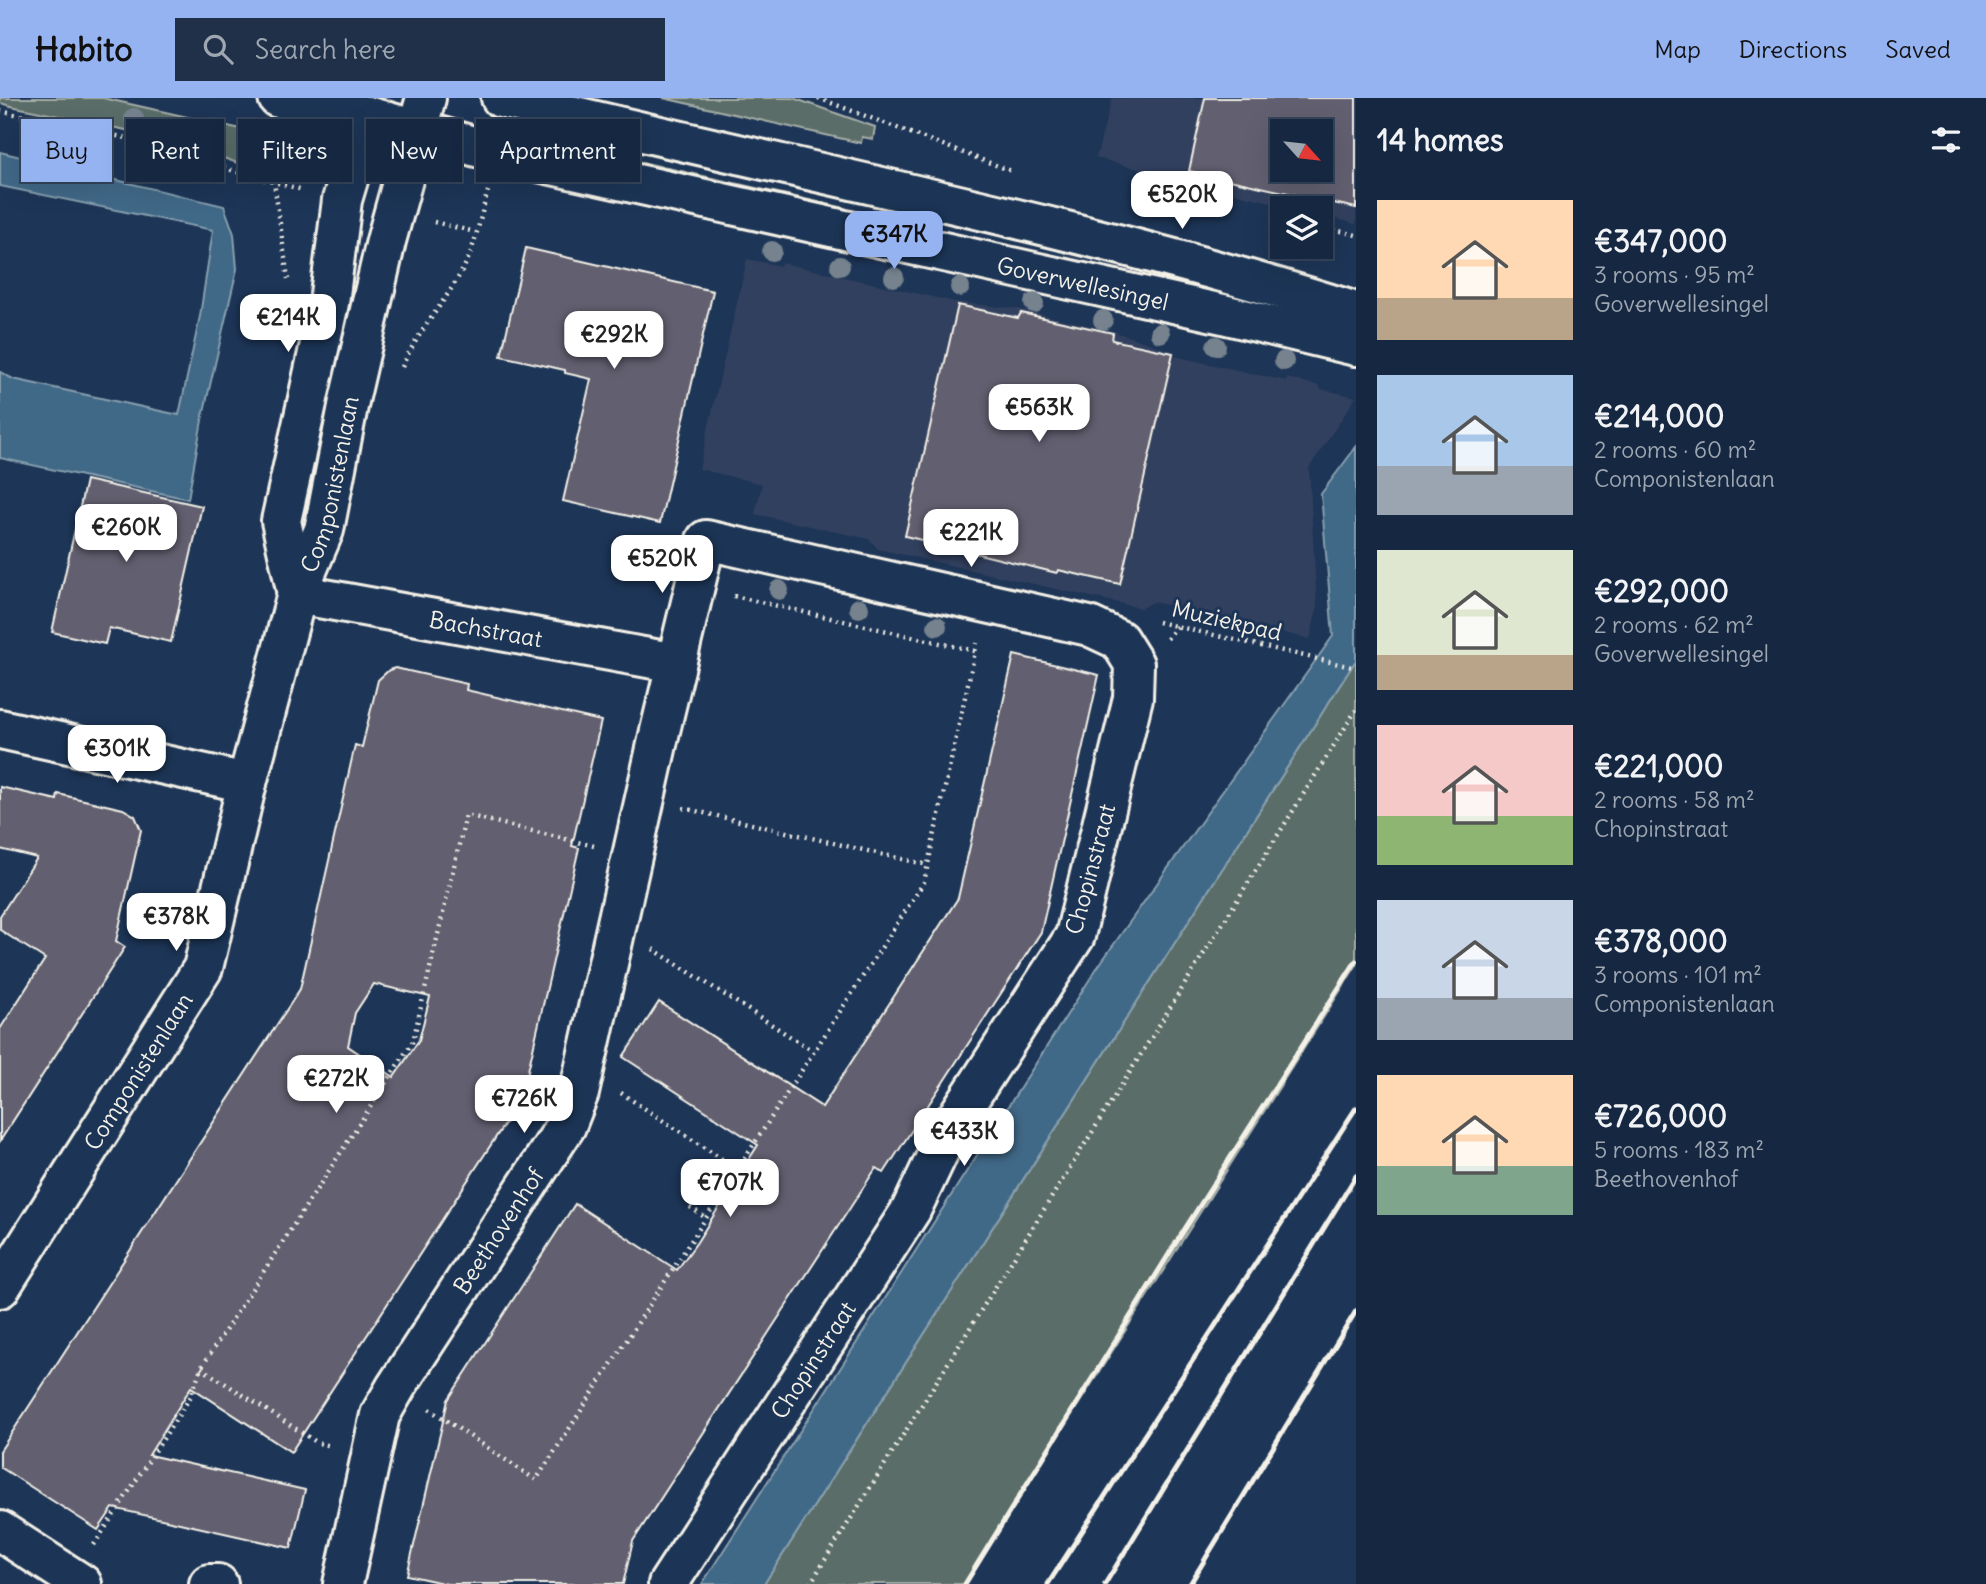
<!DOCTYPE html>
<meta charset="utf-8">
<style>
:root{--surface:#162841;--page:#1f3048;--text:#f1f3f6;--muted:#9ea6b1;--line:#35445a;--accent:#95b2f1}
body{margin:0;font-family:Delius,sans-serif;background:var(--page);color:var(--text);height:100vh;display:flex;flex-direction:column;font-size:26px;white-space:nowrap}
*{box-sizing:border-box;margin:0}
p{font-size:23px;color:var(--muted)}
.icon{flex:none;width:38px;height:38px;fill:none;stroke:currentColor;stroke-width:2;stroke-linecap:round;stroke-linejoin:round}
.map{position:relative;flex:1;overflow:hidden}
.panel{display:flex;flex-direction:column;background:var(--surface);width:630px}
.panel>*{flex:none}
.guide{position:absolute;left:21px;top:21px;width:665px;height:63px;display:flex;gap:14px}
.needle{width:46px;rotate:117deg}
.tools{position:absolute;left:1270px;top:21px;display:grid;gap:14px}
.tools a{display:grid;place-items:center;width:63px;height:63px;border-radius:0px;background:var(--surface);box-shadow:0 7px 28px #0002,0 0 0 2px var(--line);font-size:35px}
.price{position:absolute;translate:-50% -60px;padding:0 16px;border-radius:14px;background:#fff;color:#222;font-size:23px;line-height:46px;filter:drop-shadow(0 2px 4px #0008)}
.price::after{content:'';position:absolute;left:50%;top:42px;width:21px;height:16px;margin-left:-10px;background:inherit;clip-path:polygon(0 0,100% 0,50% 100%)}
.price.active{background:var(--accent);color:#111}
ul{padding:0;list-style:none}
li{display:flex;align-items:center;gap:21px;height:175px;padding:0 21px}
li span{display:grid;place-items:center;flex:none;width:196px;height:140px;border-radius:0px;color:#555}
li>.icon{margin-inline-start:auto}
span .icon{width:84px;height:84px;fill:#fffc;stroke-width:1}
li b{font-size:30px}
h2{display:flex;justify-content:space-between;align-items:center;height:84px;padding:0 21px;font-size:30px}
.pill{padding:0 24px;border-radius:0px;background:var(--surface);box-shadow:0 7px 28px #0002,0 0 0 2px var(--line);font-size:24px;line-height:63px}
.pill.active{background:var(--accent);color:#111}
header{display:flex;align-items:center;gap:42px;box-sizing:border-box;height:98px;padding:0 35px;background:var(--accent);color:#111}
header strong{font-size:33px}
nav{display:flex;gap:38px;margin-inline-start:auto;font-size:24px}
.search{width:490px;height:63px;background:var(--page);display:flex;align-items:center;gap:18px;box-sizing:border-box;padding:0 24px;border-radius:0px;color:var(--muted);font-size:26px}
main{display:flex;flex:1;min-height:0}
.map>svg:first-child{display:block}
</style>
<header>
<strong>Habito</strong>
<div class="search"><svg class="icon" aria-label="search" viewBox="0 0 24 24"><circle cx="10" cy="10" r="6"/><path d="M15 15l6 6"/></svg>Search here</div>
<nav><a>Map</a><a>Directions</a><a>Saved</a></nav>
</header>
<main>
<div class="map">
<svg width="1356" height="1486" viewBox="0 0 1356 1486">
<rect width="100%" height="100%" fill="#1d3557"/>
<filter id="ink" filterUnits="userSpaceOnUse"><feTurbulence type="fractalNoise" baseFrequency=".0143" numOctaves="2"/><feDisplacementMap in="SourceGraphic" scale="14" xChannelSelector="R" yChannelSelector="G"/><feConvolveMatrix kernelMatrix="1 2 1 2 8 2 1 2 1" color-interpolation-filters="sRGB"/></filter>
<g filter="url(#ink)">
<g fill="#32415e" fill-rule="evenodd">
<path d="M1112 0H1356V126L1321 117V110H1293L1096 60ZM1283 33H1321V72H1283Z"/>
<path d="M747 161 780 168 782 165 955 204 1019 211 1115 234 1175 254 1174 258 1286 283 1287 280 1320 288V291L1356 299 1309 370 1317 511 1310 541 1153 504 1141 510 878 451 869 441 755 416 762 386 699 371Z"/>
</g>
<g fill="#5a6d68" stroke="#a7afa8" stroke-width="2">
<path d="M0 0H103L250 33 243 67 169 41 11 8 0 5Z"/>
<path d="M663 0H793L875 29 873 41 862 39 861 45Z"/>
<path d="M535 40 845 110 843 120 533 50Z"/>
<path d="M1356 562V868L965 1486H764Z"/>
</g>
<g fill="#3f6887" stroke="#879fae" stroke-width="2">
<path d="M0 54 224 108 234 136 237 171 202 322 188 401 0 360V274L13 281 179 317 200 218 213 132 0 88Z"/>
<path d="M1356 349V562L764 1486H702L1097 870 1333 538 1321 396Z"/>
</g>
<g fill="#625e70" stroke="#f4f1e8" stroke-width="2" fill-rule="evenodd">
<path d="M1205 0H1356V110L1189 73ZM1283 33H1321V72H1283Z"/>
<path d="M526 150 713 193 660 425 563 403 591 281 565 275V272L501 258Z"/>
<path d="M958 207 1018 220 1021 215 1113 235 1112 242 1173 255 1120 486 1058 472 1057 475 905 438Z"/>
<path d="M86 382 202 408 171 544 109 530 105 546 52 534Z"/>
<path d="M1014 557 1099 577 1041 834 884 1075 876 1070 633 1443 623 1486H447L407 1477 448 1302 575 1106 677 1172 697 1144 758 1047 623 959 659 904 822 1009 958 800Z"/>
<path d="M395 570 467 586 466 592 601 623 572 748 579 750 522 999 291 1354 191 1289 149 1357 305 1392 291 1450 113 1410 98 1432 0 1369V1353L300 891 355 647 362 649 378 582 389 572ZM374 886 430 899 419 942 394 979 348 948 355 915Z"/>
<path d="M0 689 57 702 58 696 123 711 135 718 141 732 116 843 125 849 0 1043V931L45 861 0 832V818L37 760 0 751Z"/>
</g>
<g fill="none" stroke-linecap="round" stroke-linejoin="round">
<g stroke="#f4f1e8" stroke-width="44">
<g id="minor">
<path id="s1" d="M297 496 676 565"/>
<path d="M0 631 247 685"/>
<path d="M0 1433 82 1486"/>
<path d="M209 1486H218"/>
<path id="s2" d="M343 1486 380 1317 396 1289 566 1028 579 995 660 633 706 442 1089 528 1119 542 1134 566 1133 600 1075 838 950 1030 911 1112 668 1486"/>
</g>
</g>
<g stroke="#f4f1e8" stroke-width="44">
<g id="tertiary">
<path d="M297 496 281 423 329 205 342 102 367 18"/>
<path id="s3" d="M0 1190 203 870 247 685 297 496 324 432 349 303 386 143 417 31"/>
</g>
</g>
<g stroke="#f4f1e8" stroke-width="44">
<g id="secondary">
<path id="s4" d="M278 0 367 18 498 55 1223 216 1356 248"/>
<path d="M501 0C786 71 1076 125 1356 214"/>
<path d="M417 31 426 0"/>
</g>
</g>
<g stroke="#f4f1e8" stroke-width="4.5" stroke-dasharray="2 5" stroke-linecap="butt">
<path d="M818 0 1014 74"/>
<path d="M0 13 169 49 234 73 303 92"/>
<path d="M285 42 274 84 288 181"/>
<path d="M434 124 475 134"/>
<path d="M1321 162 1331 131 1356 137"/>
<path d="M402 269C419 230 450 200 468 161 477 140 481 115 488 93"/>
<path d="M734 498 975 553"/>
<path d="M1158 524 1356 570"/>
<path d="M1167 541 1177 528"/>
<path d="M683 710 928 767"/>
<path d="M653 851 813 953"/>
<path d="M621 995 737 1071"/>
<path d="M690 1109 706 1120"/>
<path d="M201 1270 318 1345 332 1348"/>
<path d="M429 1311 536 1382 924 784 977 545"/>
<path d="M94 1447 191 1298 201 1270 413 943 466 717 594 748"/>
<path d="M810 1486 1356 612"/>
</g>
<use href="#minor" stroke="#1d3557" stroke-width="38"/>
<use href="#tertiary" stroke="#1d3557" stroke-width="38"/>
<use href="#secondary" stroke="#1d3557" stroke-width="38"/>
<g stroke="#f4f1e8" stroke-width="5">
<path d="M965 1486 1174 1148 1356 863"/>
<path d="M1048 1486 1356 1010"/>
<path d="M1105 1486 1356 1078"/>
<path d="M1190 1486 1356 1213"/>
</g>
</g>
<g fill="#76838e">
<circle cx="134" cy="20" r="10"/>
<circle cx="199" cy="36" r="10"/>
<circle cx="772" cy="153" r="10"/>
<circle cx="840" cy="168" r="10"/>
<circle cx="894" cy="179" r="10"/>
<circle cx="960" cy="189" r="10"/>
<circle cx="1034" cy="205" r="10"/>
<circle cx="1103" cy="222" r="10"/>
<circle cx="1160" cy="235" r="10"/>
<circle cx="1216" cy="248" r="10"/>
<circle cx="1284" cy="263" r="10"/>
<circle cx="779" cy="492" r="10"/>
<circle cx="859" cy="510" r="10"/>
<circle cx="937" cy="528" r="10"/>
</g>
</g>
<g text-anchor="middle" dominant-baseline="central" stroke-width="6" stroke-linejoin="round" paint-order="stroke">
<g font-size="23" fill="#f4f1e8" stroke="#1d3557">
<text stroke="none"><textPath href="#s4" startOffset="826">Goverwellesingel</textPath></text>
<text stroke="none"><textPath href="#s3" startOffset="880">Componistenlaan</textPath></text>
<text transform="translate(1227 522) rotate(13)">Muziekpad</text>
<text stroke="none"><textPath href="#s1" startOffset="192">Bachstraat</textPath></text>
<text transform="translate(1090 771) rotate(-75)">Chopinstraat</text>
<text stroke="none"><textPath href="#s3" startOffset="257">Componistenlaan</textPath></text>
<text stroke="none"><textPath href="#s2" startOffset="392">Beethovenhof</textPath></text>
<text transform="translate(813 1262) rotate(-57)">Chopinstraat</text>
</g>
</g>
</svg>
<div class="tools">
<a><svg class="needle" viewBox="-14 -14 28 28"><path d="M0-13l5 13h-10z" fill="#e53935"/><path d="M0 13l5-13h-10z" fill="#9ea6b1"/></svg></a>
<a><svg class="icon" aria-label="layers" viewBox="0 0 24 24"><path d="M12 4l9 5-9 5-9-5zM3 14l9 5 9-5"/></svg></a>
</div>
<b class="price" style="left:1182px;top:133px">€520K</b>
<b class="price active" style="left:894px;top:173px">€347K</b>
<b class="price" style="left:288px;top:256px">€214K</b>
<b class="price" style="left:614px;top:273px">€292K</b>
<b class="price" style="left:1039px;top:346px">€563K</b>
<b class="price" style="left:126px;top:466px">€260K</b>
<b class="price" style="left:971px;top:471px">€221K</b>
<b class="price" style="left:662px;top:497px">€520K</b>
<b class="price" style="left:117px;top:687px">€301K</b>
<b class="price" style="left:176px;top:855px">€378K</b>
<b class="price" style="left:336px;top:1017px">€272K</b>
<b class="price" style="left:524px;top:1037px">€726K</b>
<b class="price" style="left:964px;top:1070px">€433K</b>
<b class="price" style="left:730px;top:1121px">€707K</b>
<div class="guide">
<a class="pill active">Buy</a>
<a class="pill">Rent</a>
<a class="pill">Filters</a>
<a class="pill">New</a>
<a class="pill">Apartment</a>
</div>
</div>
<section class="panel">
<h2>14 homes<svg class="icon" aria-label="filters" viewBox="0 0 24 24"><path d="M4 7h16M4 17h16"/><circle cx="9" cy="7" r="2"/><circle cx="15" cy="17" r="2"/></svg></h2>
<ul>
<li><span style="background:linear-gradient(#ffd9b3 70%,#b9a48a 0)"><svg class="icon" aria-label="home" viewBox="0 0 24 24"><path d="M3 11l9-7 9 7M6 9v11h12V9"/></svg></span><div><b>€347,000</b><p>3 rooms · 95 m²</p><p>Goverwellesingel</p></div></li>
<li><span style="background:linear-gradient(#a9c7e8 65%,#9aa5b1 0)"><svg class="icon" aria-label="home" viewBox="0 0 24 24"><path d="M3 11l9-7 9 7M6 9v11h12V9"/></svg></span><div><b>€214,000</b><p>2 rooms · 60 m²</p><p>Componistenlaan</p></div></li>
<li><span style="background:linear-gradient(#dfe7d0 75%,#b9a48a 0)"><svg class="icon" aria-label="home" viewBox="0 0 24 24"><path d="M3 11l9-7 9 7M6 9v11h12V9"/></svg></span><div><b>€292,000</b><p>2 rooms · 62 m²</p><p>Goverwellesingel</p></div></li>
<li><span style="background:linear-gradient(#f6c9c9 65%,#8fb573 0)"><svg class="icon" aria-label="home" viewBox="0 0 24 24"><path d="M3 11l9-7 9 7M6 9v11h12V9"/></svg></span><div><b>€221,000</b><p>2 rooms · 58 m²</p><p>Chopinstraat</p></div></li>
<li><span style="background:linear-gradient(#c9d6e8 70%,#9aa5b1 0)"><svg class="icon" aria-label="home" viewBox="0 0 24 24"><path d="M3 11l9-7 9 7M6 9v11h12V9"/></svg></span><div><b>€378,000</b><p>3 rooms · 101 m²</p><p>Componistenlaan</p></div></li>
<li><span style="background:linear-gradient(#ffd9b3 65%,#7fa58c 0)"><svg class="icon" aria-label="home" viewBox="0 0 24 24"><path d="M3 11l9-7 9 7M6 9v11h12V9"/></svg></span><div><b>€726,000</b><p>5 rooms · 183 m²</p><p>Beethovenhof</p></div></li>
</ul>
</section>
</main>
